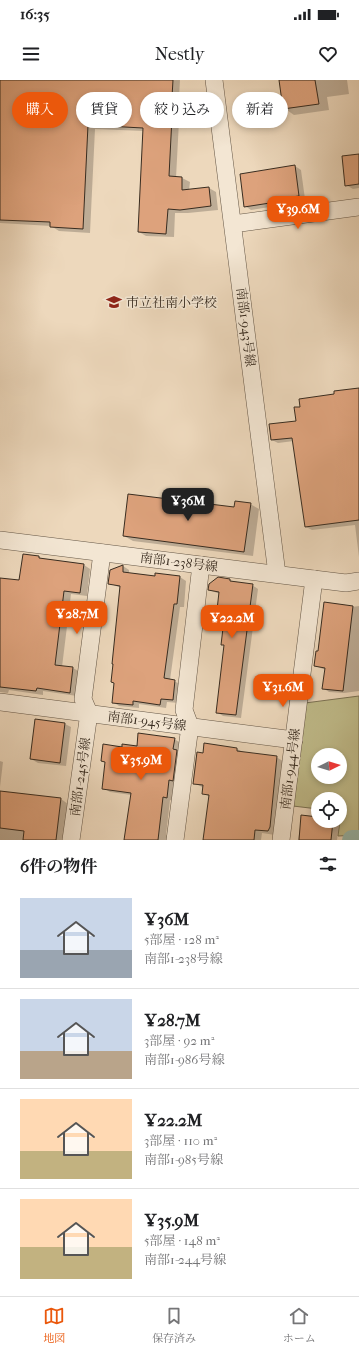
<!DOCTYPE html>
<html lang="ja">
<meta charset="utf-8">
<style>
:root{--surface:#fff;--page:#f6f6f6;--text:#202124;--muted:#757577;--line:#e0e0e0;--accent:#ea580c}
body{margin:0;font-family:"IM FELL French Canon","Noto Serif JP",serif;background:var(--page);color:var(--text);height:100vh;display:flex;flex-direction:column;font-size:15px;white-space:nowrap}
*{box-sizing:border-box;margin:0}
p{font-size:13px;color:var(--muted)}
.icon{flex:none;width:22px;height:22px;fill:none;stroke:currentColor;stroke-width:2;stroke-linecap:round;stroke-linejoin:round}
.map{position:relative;height:760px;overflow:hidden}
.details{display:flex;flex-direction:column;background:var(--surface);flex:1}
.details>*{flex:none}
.banner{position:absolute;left:12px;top:12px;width:335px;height:36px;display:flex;gap:8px}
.needle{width:26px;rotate:85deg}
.tools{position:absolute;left:311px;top:668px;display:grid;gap:8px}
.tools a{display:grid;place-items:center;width:36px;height:36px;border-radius:50%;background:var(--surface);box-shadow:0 2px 6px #0003;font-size:20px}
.price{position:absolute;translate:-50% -34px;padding:0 9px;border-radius:8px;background:var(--accent);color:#fff;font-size:13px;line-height:26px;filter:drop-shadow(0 1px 2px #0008)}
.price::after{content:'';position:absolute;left:50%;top:24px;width:12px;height:9px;margin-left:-6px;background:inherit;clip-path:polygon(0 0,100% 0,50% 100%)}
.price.current{background:#222;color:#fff}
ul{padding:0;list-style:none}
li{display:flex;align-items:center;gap:12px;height:100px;padding:0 20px}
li+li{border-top:1px solid var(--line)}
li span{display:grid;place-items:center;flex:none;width:112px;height:80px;border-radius:0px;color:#555}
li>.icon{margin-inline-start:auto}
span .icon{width:48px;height:48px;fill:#fffc;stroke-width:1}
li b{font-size:17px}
h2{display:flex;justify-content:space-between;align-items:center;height:48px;padding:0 20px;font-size:17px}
.pill{padding:0 14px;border-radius:18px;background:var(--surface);box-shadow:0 2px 6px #0003;font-size:14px;line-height:36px}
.pill.current{background:var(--accent);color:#fff}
.status{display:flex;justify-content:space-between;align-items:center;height:28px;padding:0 20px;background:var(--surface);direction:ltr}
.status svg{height:11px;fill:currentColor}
header{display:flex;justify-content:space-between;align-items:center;height:52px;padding:0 20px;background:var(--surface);font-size:18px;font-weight:600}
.dock{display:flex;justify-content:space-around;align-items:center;height:56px;border-top:1px solid var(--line);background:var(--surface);font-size:11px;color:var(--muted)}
.dock a{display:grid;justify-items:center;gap:2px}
.dock .current{color:var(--accent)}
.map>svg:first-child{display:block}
</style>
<div class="status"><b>16:35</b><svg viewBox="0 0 49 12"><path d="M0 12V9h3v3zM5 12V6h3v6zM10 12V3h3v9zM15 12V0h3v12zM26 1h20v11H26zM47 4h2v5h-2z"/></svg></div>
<header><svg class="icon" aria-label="menu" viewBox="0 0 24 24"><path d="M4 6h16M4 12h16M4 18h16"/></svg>Nestly<svg class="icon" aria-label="heart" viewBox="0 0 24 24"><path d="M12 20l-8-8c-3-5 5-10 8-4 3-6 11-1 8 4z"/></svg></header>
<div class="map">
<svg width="359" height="760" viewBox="0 0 359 760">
<rect width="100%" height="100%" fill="#edd8bc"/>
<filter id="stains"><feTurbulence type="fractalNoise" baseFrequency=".005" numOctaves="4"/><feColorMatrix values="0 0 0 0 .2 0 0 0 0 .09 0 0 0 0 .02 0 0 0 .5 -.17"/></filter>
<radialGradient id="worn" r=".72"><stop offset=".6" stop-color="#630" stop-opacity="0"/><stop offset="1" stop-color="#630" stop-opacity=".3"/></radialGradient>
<path fill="#c0bc8b" stroke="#7c7456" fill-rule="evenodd" d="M359 616V755L338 756 340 741V719H318V729L293 726 305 623ZM318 675H340V697H318Z"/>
<g fill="#0003">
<path d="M0 0H180L179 18 188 23 187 41H179L176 98H182L190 102 189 110 209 108 216 112 218 130 188 133H175L174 157 146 156 139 152 144 51 95 49 90 153 59 151 51 146 0 143Z"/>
<path d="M280 0H347L349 14 327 17 329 30 294 35 284 28Z"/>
<path d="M359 75V108L353 109 346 105Z"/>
<path d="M295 86 301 90 305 119 276 123V126L251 130 245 126Z"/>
<path d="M359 309V477L355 445 312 450 306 447 294 361 278 363 272 360 297 341 301 328Z"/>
<path d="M250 424 259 429 253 476 133 461 124 456Z"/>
<path d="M39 477 45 480 84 485 90 489 87 516 71 514 62 587 73 588 80 592 77 616 43 611V615L9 610 8 613 0 612V499L20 501Z"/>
<path d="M123 486 129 490V494L155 497 156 494 180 497 186 501 184 527H180L170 600 181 604 179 623 167 622 166 628 139 624V628L119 626 113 622 121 508 109 503 111 491Z"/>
<path d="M218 498 252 505 258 509 241 638 223 636 217 632 225 566 222 564 225 533 218 529 220 514 209 510Z"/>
<path d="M359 526V611L344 613 329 612 323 608 326 590 315 586 319 572 345 528Z"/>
<path d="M65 644 71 647 66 686 38 683 31 679Z"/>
<path d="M174 659 181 663 173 721 170 720 166 755 170 758V760H125L131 715 110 712 103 708 106 683 102 680 123 668 137 667Z"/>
<path d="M205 664 237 669 245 673 276 677 283 681 275 755 262 753 261 760H204L210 717 203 713 204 708 194 703 204 674Z"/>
<path d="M0 681 3 682 0 707Z"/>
<path d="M0 712 61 719 68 724 64 760H0Z"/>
<path d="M302 736 318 738V741H334L339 744 337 760H298Z"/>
</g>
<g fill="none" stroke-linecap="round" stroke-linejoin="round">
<path stroke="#99baae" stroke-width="20" d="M352 760H359"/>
</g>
<g fill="#dda27c" stroke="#382c20">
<path d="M0 0H173L172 17H181L180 37H172L169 96 182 97V110L209 107 211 126 180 130 168 129 166 154 138 152 143 48 88 45 83 149 50 147V142L0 140Z"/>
<path d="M279 0H315L319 24 283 29Z"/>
<path d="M359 74V104L345 106 342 76Z"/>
<path d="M295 85 299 116 270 120V123L244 127 240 94Z"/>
<path d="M359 308V440L305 447 292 358 271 360 269 344 296 341 294 327H300L299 319 334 314V311Z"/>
<path d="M128 414 234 427 235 421 251 423 244 472 123 456Z"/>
<path d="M23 474 39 476V478L84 484 80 513 64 511 55 585 73 587 70 613 37 608 36 611 0 607V498L19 500Z"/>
<path d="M123 485V492L155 496V493L180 496 177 524H174L164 598 175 600 173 620 161 619 160 625 133 621V625L112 623 114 603 111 602 113 584H112L120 506 108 504 110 490Z"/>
<path d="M218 497 230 499V501L253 504 236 635 216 633 224 565H221L225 531 217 530 219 512 208 510 209 504Z"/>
<path d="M324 522 353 526 343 611 322 609 325 588 314 586 316 571H318Z"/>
<path d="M35 639 65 643 60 683 30 679Z"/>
<path d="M138 653 175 658 173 669 177 670 173 701 169 700 167 718 163 717 158 760H124L131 713 102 709 105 682 101 681 103 664 122 667V664L137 666Z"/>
<path d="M204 663 237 668V671L277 676 270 747 268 751 255 750 254 760H203L209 715 202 714 203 705 193 704 197 672 203 673Z"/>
<path d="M0 711 61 718 56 760H23L24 751 0 748Z"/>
<path d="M301 735 318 737V741H333L331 760H299Z"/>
</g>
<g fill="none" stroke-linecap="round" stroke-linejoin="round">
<g stroke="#655747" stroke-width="18">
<g id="minor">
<path d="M214 0 277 494"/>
<path d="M233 144 359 127"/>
<path d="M0 460 346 503 359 501"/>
<path d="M0 622 294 660"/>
<path d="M71 760 89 633 83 619 102 473"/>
<path d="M175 760 190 646 184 630 201 485"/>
<path d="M281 760 314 499"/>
</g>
</g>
<use href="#minor" stroke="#f3e6d3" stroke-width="17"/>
</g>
<defs>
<g id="school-bare" transform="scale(1.2)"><path d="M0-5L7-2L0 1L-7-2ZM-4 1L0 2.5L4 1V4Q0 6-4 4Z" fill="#8f2418" stroke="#f3e6d3" stroke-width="2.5" paint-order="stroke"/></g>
</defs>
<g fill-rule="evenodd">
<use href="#school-bare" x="114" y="222"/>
</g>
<g text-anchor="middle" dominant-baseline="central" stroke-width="3" stroke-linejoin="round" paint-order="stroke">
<g font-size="13" fill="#382c20" stroke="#f3e6d3" text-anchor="start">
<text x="126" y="222">市立社南小学校</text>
</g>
<g font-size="13" fill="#382c20" stroke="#f3e6d3">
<text transform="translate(246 247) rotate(83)">南部1-943号線</text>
<text transform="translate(179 482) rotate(7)">南部1-238号線</text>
<text transform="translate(147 641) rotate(7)">南部1-945号線</text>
<text transform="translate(290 689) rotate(-83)">南部1-944号線</text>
<text transform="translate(80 697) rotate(-82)">南部1-245号線</text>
</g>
</g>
<rect width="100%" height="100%" filter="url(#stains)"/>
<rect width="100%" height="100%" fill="url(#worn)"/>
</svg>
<div class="tools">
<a><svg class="needle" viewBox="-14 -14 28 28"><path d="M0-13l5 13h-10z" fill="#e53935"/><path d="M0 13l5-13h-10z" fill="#757577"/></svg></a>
<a><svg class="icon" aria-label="locate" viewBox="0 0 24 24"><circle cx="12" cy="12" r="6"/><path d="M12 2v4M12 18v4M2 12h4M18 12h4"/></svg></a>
</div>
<b class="price" style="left:298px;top:150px">¥39.6M</b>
<b class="price current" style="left:188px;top:442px">¥36M</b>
<b class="price" style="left:77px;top:555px">¥28.7M</b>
<b class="price" style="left:232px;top:559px">¥22.2M</b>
<b class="price" style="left:283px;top:628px">¥31.6M</b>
<b class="price" style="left:141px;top:701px">¥35.9M</b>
<div class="banner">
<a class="pill current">購入</a>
<a class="pill">賃貸</a>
<a class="pill">絞り込み</a>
<a class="pill">新着</a>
</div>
</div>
<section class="details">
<h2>6件の物件<svg class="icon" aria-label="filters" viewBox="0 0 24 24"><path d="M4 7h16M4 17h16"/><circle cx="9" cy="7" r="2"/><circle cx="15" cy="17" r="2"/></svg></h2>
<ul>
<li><span style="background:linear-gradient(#c9d6e8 65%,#9aa5b1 0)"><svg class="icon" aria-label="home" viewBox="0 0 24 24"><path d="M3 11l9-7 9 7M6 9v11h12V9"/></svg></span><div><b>¥36M</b><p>5部屋 · 128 m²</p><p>南部1-238号線</p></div></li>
<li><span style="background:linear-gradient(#c9d6e8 65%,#b9a48a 0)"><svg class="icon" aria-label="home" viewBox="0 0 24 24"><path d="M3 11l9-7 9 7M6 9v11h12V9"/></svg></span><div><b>¥28.7M</b><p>3部屋 · 92 m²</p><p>南部1-986号線</p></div></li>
<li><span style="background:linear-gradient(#ffd9b3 65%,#c2b280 0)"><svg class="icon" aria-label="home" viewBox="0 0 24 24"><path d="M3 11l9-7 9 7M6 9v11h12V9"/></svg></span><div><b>¥22.2M</b><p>3部屋 · 110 m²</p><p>南部1-985号線</p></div></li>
<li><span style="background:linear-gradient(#ffd9b3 60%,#c2b280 0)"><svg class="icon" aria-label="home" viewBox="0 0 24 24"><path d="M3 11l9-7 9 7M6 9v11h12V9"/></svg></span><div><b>¥35.9M</b><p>5部屋 · 148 m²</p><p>南部1-244号線</p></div></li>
</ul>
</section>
<nav class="dock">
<a class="current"><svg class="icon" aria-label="map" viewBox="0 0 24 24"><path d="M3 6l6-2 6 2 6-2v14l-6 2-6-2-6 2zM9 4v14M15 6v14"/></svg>地図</a>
<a><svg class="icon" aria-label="saved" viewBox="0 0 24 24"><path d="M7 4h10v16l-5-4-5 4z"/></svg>保存済み</a>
<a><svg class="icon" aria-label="home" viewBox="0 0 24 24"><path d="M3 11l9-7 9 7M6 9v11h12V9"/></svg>ホーム</a>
</nav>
